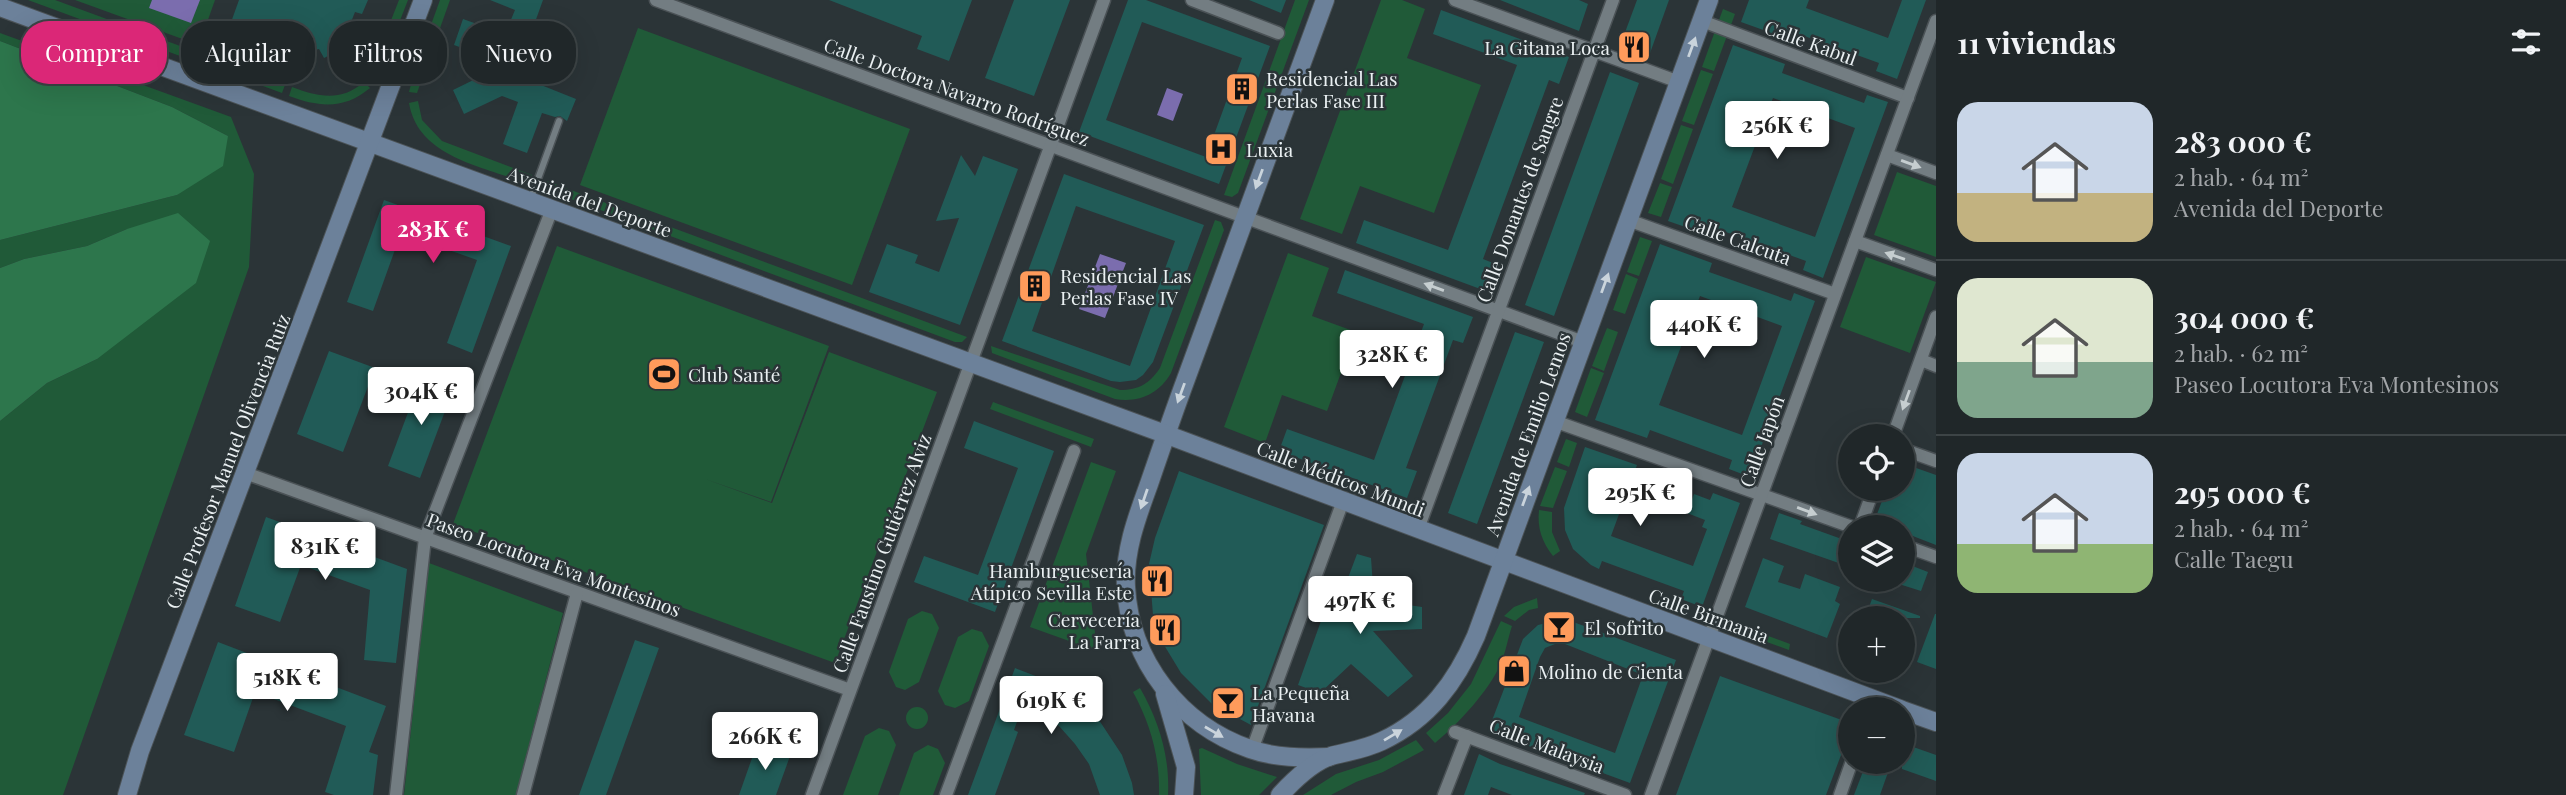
<!DOCTYPE html>
<html lang="es">
<meta charset="utf-8">
<style>
:root{--surface:#202729;--page:#282f31;--text:#f1f3f6;--muted:#a2a5a8;--line:#3d4446;--accent:#db2777}
body{margin:0;font-family:"Playfair Display",serif;background:var(--page);color:var(--text);height:100vh;display:flex;flex-direction:column;font-size:26px;white-space:nowrap}
*{box-sizing:border-box;margin:0}
p{font-size:23px;color:var(--muted)}
.icon{flex:none;width:38px;height:38px;fill:none;stroke:currentColor;stroke-width:2;stroke-linecap:round;stroke-linejoin:round}
.map{position:relative;flex:1;overflow:hidden}
.side{display:flex;flex-direction:column;background:var(--surface);width:630px}
.side>*{flex:none}
.guide{position:absolute;left:21px;top:21px;width:665px;height:63px;display:flex;gap:14px}
.tools{position:absolute;left:1838px;top:424px;display:grid;gap:14px}
.tools a{display:grid;place-items:center;width:77px;height:77px;border-radius:50%;background:var(--surface);box-shadow:0 7px 28px #0002,0 0 0 2px var(--line);font-size:35px}
.price{position:absolute;translate:-50% -60px;padding:0 16px;border-radius:7px;background:#fff;color:#222;font-size:23px;line-height:46px;filter:drop-shadow(0 2px 4px #0008)}
.price::after{content:'';position:absolute;left:50%;top:42px;width:21px;height:16px;margin-left:-10px;background:inherit;clip-path:polygon(0 0,100% 0,50% 100%)}
.price.active{background:var(--accent);color:#fff}
ul{padding:0;list-style:none}
li{display:flex;align-items:center;gap:21px;height:175px;padding:0 21px}
li+li{border-top:2px solid var(--line)}
li span{display:grid;place-items:center;flex:none;width:196px;height:140px;border-radius:21px;color:#555}
li>.icon{margin-inline-start:auto}
span .icon{width:84px;height:84px;fill:#fffc;stroke-width:1}
li b{font-size:30px}
h2{display:flex;justify-content:space-between;align-items:center;height:84px;padding:0 21px;font-size:30px}
.chip{padding:0 24px;border-radius:28px;background:var(--surface);box-shadow:0 7px 28px #0002,0 0 0 2px var(--line);font-size:24px;line-height:63px}
.chip.active{background:var(--accent);color:#fff}
main{display:flex;flex:1;min-height:0}
.map>svg:first-child{display:block}
</style>
<main>
<div class="map">
<svg width="1936" height="795" viewBox="0 0 1936 795">
<rect width="100%" height="100%" fill="#2b3437"/>
<g fill="#205a38">
<path d="M28 0H55L202 54 199 63Z"/>
<path d="M75 0H215L199 45Z"/>
<path d="M399 0H408L377 79 370 74Z"/>
<path d="M440 0H450L417 93 409 92 415 69Z"/>
<path d="M1295 0H1309L1238 193 1232 197 1224 195Z"/>
<path d="M1381 0H1402L1425 9 1407 58 1481 85 1434 213 1360 186 1342 234 1300 219Z"/>
<path d="M1723 9 1735 14 1714 71 1702 67Z"/>
<path d="M638 28 910 129 852 285 580 185Z"/>
<path d="M0 33 231 117 254 174 249 267 63 795H0V421L47 383 97 359 127 229 87 246 24 259 0 268V240L177 195 228 136 172 107 0 41Z"/>
<path d="M209 57 285 85 282 93 206 65Z"/>
<path d="M1701 70 1713 74 1694 125 1682 121Z"/>
<path d="M364 82 370 88C344 110 319 107 289 96L292 87C318 97 341 102 364 82Z"/>
<path d="M418 101 422 120 442 141 532 175 530 181 526 183C482 166 418 157 409 103Z"/>
<path d="M1681 125 1693 129 1673 184 1661 179Z"/>
<path d="M1897 172 1936 186V257L1874 235Z"/>
<path d="M544 180 967 337 962 342H955L544 189 542 186Z"/>
<path d="M1660 183 1672 187 1661 217 1648 213Z"/>
<path d="M1215 220 1221 222 1224 230 1171 373C1159 394 1139 403 1115 399L992 353 991 346 1120 390C1139 390 1149 384 1160 368Z"/>
<path d="M1640 237 1652 241 1639 276 1627 272Z"/>
<path d="M557 246 829 346 771 502 705 479 772 503 829 352 937 392 835 663 453 524Z"/>
<path d="M1288 253 1329 268 1312 316 1356 332 1327 411 1282 395 1265 443 1224 427Z"/>
<path d="M1866 257 1936 282 1910 353 1840 327Z"/>
<path d="M1626 274 1638 279 1625 314 1613 310Z"/>
<path d="M1607 328 1618 332 1604 371 1592 366Z"/>
<path d="M1591 368 1604 373 1587 417 1575 412Z"/>
<path d="M993 402 1094 439 1091 447 990 409Z"/>
<path d="M1566 439 1577 443 1569 467 1557 462Z"/>
<path d="M1091 462 1116 471 1086 554 1097 651 1030 627Z"/>
<path d="M1555 467 1567 471 1553 508 1540 506Z"/>
<path d="M1539 510 1552 512V532L1560 551 1553 556C1542 542 1537 528 1539 510Z"/>
<path d="M429 563 563 613 516 795H404Z"/>
<path d="M1537 598 1538 608 1529 610 1515 621 1504 616 1514 607Z"/>
<path d="M922 611 932 614 939 628 919 682 905 690 896 687 889 672 908 619Z"/>
<path d="M1501 621 1512 626C1508 638 1506 651 1501 663 1489 691 1458 724 1435 743L1426 733 1448 713 1471 684Z"/>
<path d="M1727 621 1790 644 1789 650 1728 628 1726 625Z"/>
<path d="M972 629 982 632 989 646 969 701 955 708 945 705 938 691 958 637Z"/>
<path d="M1140 688C1159 721 1170 757 1168 795H1159C1160 758 1151 725 1133 692Z"/>
<circle cx="917" cy="718" r="11"/>
<path d="M879 728 889 731 896 745 878 795H843L865 736Z"/>
<path d="M1416 740 1424 750 1383 772 1356 782 1331 795H1303L1336 774 1379 760Z"/>
<path d="M928 745 938 749 945 763 933 795H899L914 753Z"/>
<path d="M1202 748 1237 764 1277 777 1259 795H1201L1199 749Z"/>
</g>
<g fill="#2d764c">
<path d="M0 41 172 107 228 136 223 166 177 195 0 240Z"/>
<path d="M178 213 210 241 196 283 97 359 47 383 0 421V268L24 259 87 246 127 229Z"/>
</g>
<g fill="#7b6dae">
<path d="M152 0H200L191 23 149 8Z"/>
<path d="M1167 88 1183 94 1173 121 1157 115Z"/>
<path d="M1100 254 1126 263 1105 318 1079 309Z"/>
</g>
<g fill="#215b57" fill-rule="evenodd">
<path d="M239 0H368L362 14 355 12 347 32 337 44 340 50 324 58 319 49 306 52 286 44 280 53 267 47 268 39 230 25Z"/>
<path d="M490 0H543L516 75 576 99 567 121 560 116 555 117 542 113 527 153 503 144 518 102 502 96 464 114 453 90 506 64 454 45 463 19 505 34 515 10Z"/>
<path d="M829 0H972L949 61 917 49 922 36Z"/>
<path d="M1014 0H1070L1034 96 985 78Z"/>
<path d="M1128 0H1146L1270 46 1219 184 1079 132ZM1142 22 1242 58 1206 157 1106 120Z"/>
<path d="M1249 0H1286L1281 13Z"/>
<path d="M1500 0H1579L1588 4 1579 31Z"/>
<path d="M1637 0H1669L1649 56 1620 46Z"/>
<path d="M1749 0H1809L1806 8 1888 38 1902 0H1926L1897 79 1876 71 1879 63 1796 33 1794 41 1741 22Z"/>
<path d="M1441 10 1569 57 1559 84 1549 80 1483 259 1493 263 1483 290 1356 243 1364 220 1448 250 1517 65 1433 34Z"/>
<path d="M1733 45 1785 64 1782 73 1864 103 1867 95 1888 102 1823 278 1803 270 1806 261 1723 231 1720 239 1668 221ZM1773 98 1855 128 1815 237 1732 207Z"/>
<path d="M1610 72 1639 83 1554 316 1525 305Z"/>
<path d="M961 155 975 176 983 156 1018 169 960 325 869 292 887 244 918 255 915 263 939 272 959 218 936 221Z"/>
<path d="M1064 174 1204 225 1153 362 1143 375 1136 380 1120 382 1111 381 1002 341ZM1076 206 1175 241 1130 366 1032 331Z"/>
<path d="M384 200 511 246 472 353 447 343 477 260 401 233 373 311 347 302Z"/>
<path d="M1660 244 1712 263 1709 272 1791 301 1794 293 1815 301 1750 477 1729 469 1732 460 1650 430 1647 438 1595 420ZM1700 296 1782 326 1742 435 1659 405Z"/>
<path d="M1345 270 1473 317 1463 343 1453 340 1406 468 1417 471 1407 498 1279 451 1287 429 1374 460 1424 324 1337 293Z"/>
<path d="M1515 332 1544 342 1477 524 1448 513Z"/>
<path d="M329 351 375 368 343 452 297 434Z"/>
<path d="M422 375 454 387 420 478 388 466Z"/>
<path d="M974 421 1054 451 995 612 914 582 924 556 978 575 1018 468 964 448Z"/>
<path d="M1585 447 1637 465 1611 536 1693 566 1707 529 1702 527 1705 520 1687 513 1694 494 1710 500 1713 493 1740 503 1702 607 1681 599 1684 591 1602 561 1599 569 1591 565 1573 549 1565 530 1564 508Z"/>
<path d="M1902 463 1936 475V545L1905 533 1907 527H1887L1874 522 1887 488H1902Z"/>
<path d="M1179 471 1324 525 1251 725 1212 704 1181 673 1161 640 1153 615 1149 564 1155 538Z"/>
<path d="M1779 513 1802 521 1800 524 1850 542V567L1770 539Z"/>
<path d="M266 517 407 569 396 663 364 660 370 590 301 565 280 622 235 606Z"/>
<path d="M1357 554 1371 558 1374 600 1422 607V629L1373 631 1413 676 1388 697 1351 664 1320 693 1298 685 1326 607 1336 610Z"/>
<path d="M1763 558 1784 566 1778 582 1800 589 1805 574 1840 587 1835 601 1840 604 1827 638 1745 607Z"/>
<path d="M1902 562 1928 572 1921 591 1902 585Z"/>
<path d="M1872 599 1920 616V618H1865Z"/>
<path d="M1935 614H1936V669L1917 662Z"/>
<path d="M1559 620 1576 623 1676 660 1630 783 1488 731 1523 639 1538 625ZM1555 644H1565L1643 675 1615 753 1519 717 1540 657 1545 648Z"/>
<path d="M635 640 659 648 606 795H579Z"/>
<path d="M218 642 386 706 369 752 378 755 373 795H334L325 792 346 726 255 692 234 752 184 735Z"/>
<path d="M1015 668 1046 680 1064 690 1097 717 1122 755 1132 783 1134 795H1100L1089 764 1075 744 1059 726 1023 705 1014 730 1018 732 995 795H968Z"/>
<path d="M1720 676 1850 723V731L1826 795H1676Z"/>
<path d="M1902 743 1936 755V781L1902 769Z"/>
<path d="M757 744 790 756 776 795H739Z"/>
<path d="M1479 754 1500 764 1585 793 1584 795H1512L1491 787 1488 795H1464Z"/>
<path d="M1867 761H1892L1880 795H1854Z"/>
</g>
<g fill="none" stroke-linecap="round" stroke-linejoin="round">
<g stroke="#4b5256" stroke-width="9">
<path id="lane" d="M531 198 559 121"/>
</g>
<g stroke="#4b5256" stroke-width="15">
<g id="street">
<path d="M656 0 1583 342"/>
<path d="M1192 0 1278 33"/>
<path d="M1455 0 1679 82"/>
<path d="M1702 21 1908 98"/>
<path d="M1887 155 1936 173"/>
<path d="M1628 220 1835 294"/>
<path d="M1855 241 1936 270"/>
<path d="M1921 360 1936 366"/>
<path d="M1554 421 1852 527"/>
<path d="M1893 436 1936 317"/>
<path d="M1902 449 1936 461"/>
<path d="M245 473 850 690"/>
<path d="M1860 527 1874 488"/>
<path d="M1418 529 1613 0"/>
<path d="M1902 545 1936 557"/>
<path d="M1455 732 1625 795"/>
<path d="M1252 750 1343 501"/>
<path d="M396 795 425 538 552 209"/>
<path d="M523 795 577 593"/>
<path d="M812 795 1104 0"/>
<path d="M946 795 1074 451"/>
<path d="M1444 795 1467 736"/>
<path d="M1651 795 1936 21"/>
<path d="M1840 795 1852 761"/>
</g>
</g>
<g stroke="#4b5256" stroke-width="20">
<g id="secondary">
<path d="M1325 0C1279 126 1232 252 1186 379 1173 414 1161 449 1149 484 1137 517 1124 551 1126 587 1130 661 1180 725 1250 749 1275 758 1303 758 1329 757"/>
<path d="M0 7 1165 434 1900 709"/>
<path d="M1165 694 1186 767 1184 795"/>
<path d="M1902 710 1936 722"/>
<path d="M127 795 140 751 423 0"/>
<path d="M1280 795C1293 781 1312 762 1331 756 1349 751 1363 750 1382 741 1429 719 1456 682 1476 636L1709 0"/>
</g>
</g>
<use href="#lane" stroke="#737d82" stroke-width="6"/>
<use href="#street" stroke="#737d82" stroke-width="12"/>
<use href="#secondary" stroke="#6c819a" stroke-width="18"/>
</g>
<defs><path id="oneway-solid" d="M-6-.8H1V-3.2L6.5 0L1 3.2V.8H-6Z" transform="scale(1.75)"/></defs>
<g fill="#cad4dc">
<use href="#oneway-solid" transform="translate(1692 47) rotate(-70)"/>
<use href="#oneway-solid" transform="translate(1259 179) rotate(110)"/>
<use href="#oneway-solid" transform="translate(1605 283) rotate(-70)"/>
<use href="#oneway-solid" transform="translate(1181 393) rotate(110)"/>
<use href="#oneway-solid" transform="translate(1526 496) rotate(-70)"/>
<use href="#oneway-solid" transform="translate(1144 499) rotate(109)"/>
<use href="#oneway-solid" transform="translate(1214 732) rotate(30)"/>
<use href="#oneway-solid" transform="translate(1393 735) rotate(-31)"/>
</g>
<g fill="#c6ced0">
<use href="#oneway-solid" transform="translate(1911 164) rotate(20)"/>
<use href="#oneway-solid" transform="translate(1895 256) rotate(-161)"/>
<use href="#oneway-solid" transform="translate(1434 287) rotate(-160)"/>
<use href="#oneway-solid" transform="translate(1906 400) rotate(110)"/>
<use href="#oneway-solid" transform="translate(1807 511) rotate(20)"/>
</g>
<defs>
<g id="restaurant-square" transform="scale(1.75)"><rect x="-9" y="-9" width="18" height="18" rx="4" fill="#ff9b5b" stroke="#2b3437"/><path d="M-5-6h1v4h1v-4h1v4h1v-4h1v5L-1.5 .5V6h-2V.5L-5-1ZM5-6V6H3V1.5H1.5Q1.5-4 5-6Z" fill="#111"/></g>
<g id="building-square" transform="scale(1.75)"><rect x="-9" y="-9" width="18" height="18" rx="4" fill="#ff9b5b" stroke="#2b3437"/><path d="M-4-6H4V6H1V3H-1V6H-4ZM-2.5-4.3h1.7v1.8h-1.7ZM.8-4.3h1.7v1.8H.8ZM-2.5-1h1.7V.8h-1.7ZM.8-1h1.7V.8H.8Z" fill="#111"/></g>
<g id="hospital-square" transform="scale(1.75)"><rect x="-9" y="-9" width="18" height="18" rx="4" fill="#ff9b5b" stroke="#2b3437"/><path d="M-5-5h3v3.5h4V-5h3V5h-3V1.5h-4V5h-3Z" fill="#111"/></g>
<g id="stadium-square" transform="scale(1.75)"><rect x="-9" y="-9" width="18" height="18" rx="4" fill="#ff9b5b" stroke="#2b3437"/><path d="M0-5a6.5 5 0 1 0 0 10a6.5 5 0 1 0 0-10ZM-3.5-1.8h7v3.6h-7Z" fill="#111"/></g>
<g id="bar-square" transform="scale(1.75)"><rect x="-9" y="-9" width="18" height="18" rx="4" fill="#ff9b5b" stroke="#2b3437"/><path d="M-6-5H6L.8 .8V4.5H3.5V6h-7V4.5H-.8V.8Z" fill="#111"/></g>
<g id="shop-square" transform="scale(1.75)"><rect x="-9" y="-9" width="18" height="18" rx="4" fill="#ff9b5b" stroke="#2b3437"/><path d="M-5-2.5h2.3a2.7 3.5 0 0 1 5.4 0H5L5.5 6h-11ZM-1.5-2.5h3a1.5 2.3 0 0 0-3 0Z" fill="#111"/></g>
</defs>
<g fill-rule="evenodd">
<use href="#restaurant-square" x="1634" y="47"/>
<use href="#building-square" x="1242" y="89"/>
<use href="#hospital-square" x="1221" y="149"/>
<use href="#building-square" x="1035" y="286"/>
<use href="#stadium-square" x="664" y="374"/>
<use href="#restaurant-square" x="1157" y="581"/>
<use href="#bar-square" x="1559" y="627"/>
<use href="#restaurant-square" x="1165" y="630"/>
<use href="#shop-square" x="1514" y="671"/>
<use href="#bar-square" x="1228" y="703"/>
</g>
<g text-anchor="middle" dominant-baseline="central" stroke-width="5" stroke-linejoin="round" paint-order="stroke">
<g font-size="19" fill="#eaf0f2" stroke="#2b3437">
<text transform="translate(1811 42) rotate(20)">Calle Kabul</text>
<text transform="translate(957 91) rotate(20)">Calle Doctora Navarro Rodríguez</text>
<text transform="translate(1519 199) rotate(-70)">Calle Donantes de Sangre</text>
<text transform="translate(590 201) rotate(20)">Avenida del Deporte</text>
<text transform="translate(1738 239) rotate(20)">Calle Calcuta</text>
<text transform="translate(1527 434) rotate(-70)">Avenida de Emilio Lemos</text>
<text transform="translate(1761 441) rotate(-70)">Calle Japón</text>
<text transform="translate(227 461) rotate(-69)">Calle Profesor Manuel Olivencia Ruiz</text>
<text transform="translate(1341 478) rotate(21)">Calle Médicos Mundi</text>
<text transform="translate(881 553) rotate(-70)">Calle Faustino Gutiérrez Alviz</text>
<text transform="translate(554 564) rotate(20)">Paseo Locutora Eva Montesinos</text>
<text transform="translate(1709 615) rotate(20)">Calle Birmania</text>
<text transform="translate(1547 745) rotate(21)">Calle Malaysia</text>
</g>
<g font-size="19" fill="#eaf0f2" stroke="#2b3437" text-anchor="start">
<text x="1610" y="47" text-anchor="end">La Gitana Loca</text>
<text x="1266" y="78">Residencial Las<tspan x="1266" dy="22">Perlas Fase III</tspan></text>
<text x="1246" y="149">Luxia</text>
<text x="1060" y="275">Residencial Las<tspan x="1060" dy="22">Perlas Fase IV</tspan></text>
<text x="688" y="374">Club Santé</text>
<text x="1132" y="570" text-anchor="end">Hamburguesería<tspan x="1132" dy="22">Atípico Sevilla Este</tspan></text>
<text x="1140" y="619" text-anchor="end">Cervecería<tspan x="1140" dy="22">La Farra</tspan></text>
<text x="1584" y="627">El Sofrito</text>
<text x="1538" y="671">Molino de Cienta</text>
<text x="1252" y="692">La Pequeña<tspan x="1252" dy="22">Havana</tspan></text>
</g>
</g>
</svg>
<div class="tools">
<a><svg class="icon" aria-label="locate" viewBox="0 0 24 24"><circle cx="12" cy="12" r="6"/><path d="M12 2v4M12 18v4M2 12h4M18 12h4"/></svg></a>
<a><svg class="icon" aria-label="layers" viewBox="0 0 24 24"><path d="M12 4l9 5-9 5-9-5zM3 14l9 5 9-5"/></svg></a>
<a>+</a>
<a>−</a>
</div>
<b class="price" style="left:1777px;top:161px">256K €</b>
<b class="price active" style="left:433px;top:265px">283K €</b>
<b class="price" style="left:1704px;top:360px">440K €</b>
<b class="price" style="left:1392px;top:390px">328K €</b>
<b class="price" style="left:421px;top:427px">304K €</b>
<b class="price" style="left:1640px;top:528px">295K €</b>
<b class="price" style="left:325px;top:582px">831K €</b>
<b class="price" style="left:1360px;top:636px">497K €</b>
<b class="price" style="left:287px;top:713px">518K €</b>
<b class="price" style="left:1051px;top:736px">619K €</b>
<b class="price" style="left:765px;top:772px">266K €</b>
<div class="guide">
<a class="chip active">Comprar</a>
<a class="chip">Alquilar</a>
<a class="chip">Filtros</a>
<a class="chip">Nuevo</a>
</div>
</div>
<section class="side">
<h2>11 viviendas<svg class="icon" aria-label="filters" viewBox="0 0 24 24"><path d="M4 7h16M4 17h16"/><circle cx="9" cy="7" r="2"/><circle cx="15" cy="17" r="2"/></svg></h2>
<ul>
<li><span style="background:linear-gradient(#c9d6e8 65%,#c2b280 0)"><svg class="icon" aria-label="home" viewBox="0 0 24 24"><path d="M3 11l9-7 9 7M6 9v11h12V9"/></svg></span><div><b>283 000 €</b><p>2 hab. · 64 m²</p><p>Avenida del Deporte</p></div></li>
<li><span style="background:linear-gradient(#dfe7d0 60%,#7fa58c 0)"><svg class="icon" aria-label="home" viewBox="0 0 24 24"><path d="M3 11l9-7 9 7M6 9v11h12V9"/></svg></span><div><b>304 000 €</b><p>2 hab. · 62 m²</p><p>Paseo Locutora Eva Montesinos</p></div></li>
<li><span style="background:linear-gradient(#c9d6e8 65%,#8fb573 0)"><svg class="icon" aria-label="home" viewBox="0 0 24 24"><path d="M3 11l9-7 9 7M6 9v11h12V9"/></svg></span><div><b>295 000 €</b><p>2 hab. · 64 m²</p><p>Calle Taegu</p></div></li>
</ul>
</section>
</main>
